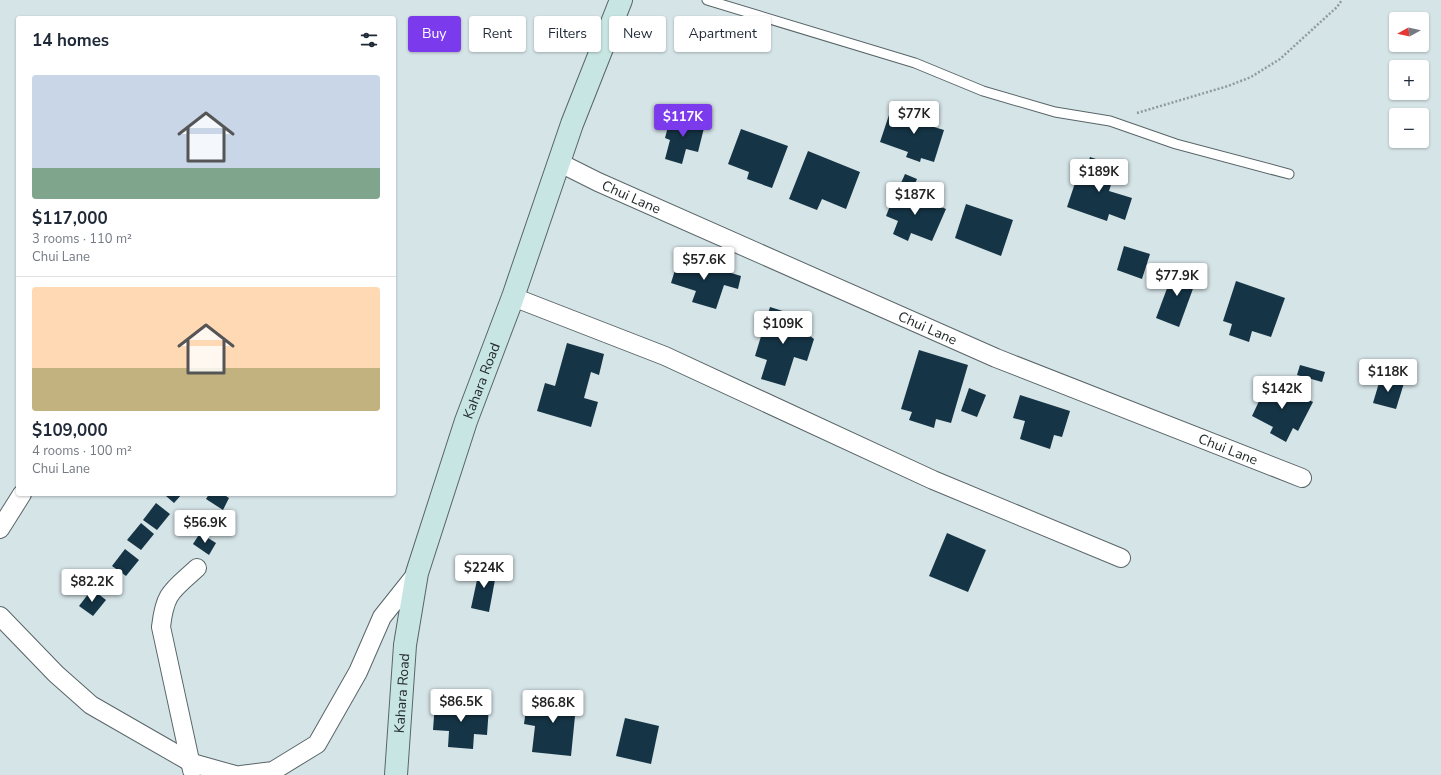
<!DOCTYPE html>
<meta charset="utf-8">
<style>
:root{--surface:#fff;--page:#f6f6f7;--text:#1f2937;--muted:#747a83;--line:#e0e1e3;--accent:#7c3aed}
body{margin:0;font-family:"Nunito Sans",sans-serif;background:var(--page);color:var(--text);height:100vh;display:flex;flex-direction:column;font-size:15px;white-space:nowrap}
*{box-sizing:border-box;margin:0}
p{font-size:13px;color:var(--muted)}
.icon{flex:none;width:22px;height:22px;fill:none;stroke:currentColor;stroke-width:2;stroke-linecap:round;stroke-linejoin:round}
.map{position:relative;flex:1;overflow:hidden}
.panel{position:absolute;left:16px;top:16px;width:380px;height:480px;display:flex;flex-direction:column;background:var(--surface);border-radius:4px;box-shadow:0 1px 3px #0004}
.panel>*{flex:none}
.hud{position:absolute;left:408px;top:16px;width:380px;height:36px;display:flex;gap:8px}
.needle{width:26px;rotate:262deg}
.buttons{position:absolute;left:1389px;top:12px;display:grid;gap:8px}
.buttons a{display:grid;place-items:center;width:40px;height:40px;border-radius:4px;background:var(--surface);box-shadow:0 1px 3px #0004;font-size:20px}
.price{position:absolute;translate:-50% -34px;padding:0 9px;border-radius:4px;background:#fff;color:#222;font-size:13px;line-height:26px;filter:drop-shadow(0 1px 2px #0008)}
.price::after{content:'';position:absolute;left:50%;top:24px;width:12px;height:9px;margin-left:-6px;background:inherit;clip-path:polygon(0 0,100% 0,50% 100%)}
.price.on{background:var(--accent);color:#fff}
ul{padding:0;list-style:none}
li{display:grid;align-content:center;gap:8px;height:212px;padding:0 16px}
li+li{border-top:1px solid var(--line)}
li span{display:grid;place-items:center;height:124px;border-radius:4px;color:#555}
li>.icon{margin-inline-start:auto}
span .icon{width:72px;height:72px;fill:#fffc;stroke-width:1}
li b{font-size:17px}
h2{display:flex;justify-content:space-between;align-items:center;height:48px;padding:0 16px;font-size:17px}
.chip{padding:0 14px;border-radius:4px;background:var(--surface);box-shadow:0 1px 3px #0004;font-size:14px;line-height:36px}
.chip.on{background:var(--accent);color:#fff}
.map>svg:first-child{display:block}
</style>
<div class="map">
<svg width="1441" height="775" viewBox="0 0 1441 775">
<rect width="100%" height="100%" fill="#d5e4e7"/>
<g fill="#153445">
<path d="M917 108 938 115 934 127 944 130 934 162 921 158 920 162 906 157 908 152 880 142 890 112 913 120Z"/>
<path d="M671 115 705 124 698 152 686 149 682 164 665 159 670 140 665 138Z"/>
<path d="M741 129 788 146 772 188 747 179 749 172 728 164Z"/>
<path d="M808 151 860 172 846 209 822 199 817 210 789 199Z"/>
<path d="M1090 157 1117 166 1109 191 1132 198 1125 220 1109 214 1107 221 1067 207 1076 180 1082 182Z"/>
<path d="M905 174 917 179 913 188 901 183Z"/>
<path d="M897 188 946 209 932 241 911 233 908 241 893 234 898 221 886 216Z"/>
<path d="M966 204 1013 220 1001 256 955 238Z"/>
<path d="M1124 246 1150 254 1142 279 1117 270Z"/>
<path d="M679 257 741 276 738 289 724 285 716 309 692 302 696 291 671 283Z"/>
<path d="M1175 267 1198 275 1179 327 1156 318Z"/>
<path d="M1236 281 1285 298 1271 337 1252 331 1249 342 1229 335 1232 324 1223 321Z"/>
<path d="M770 307 805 318 802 330 814 339 807 361 794 357 785 386 761 379 767 360 755 356Z"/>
<path d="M567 343 604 354 599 375 591 372 584 398 598 402 591 427 537 411 545 383 555 386Z"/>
<path d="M919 350 968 365 951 423 936 419 934 428 909 420 912 412 901 409Z"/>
<path d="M1300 365 1325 372 1322 382 1297 375Z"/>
<path d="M1381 376 1404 383 1396 409 1373 403Z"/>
<path d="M1269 380 1313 402 1298 431 1293 428 1286 442 1270 433 1273 427 1252 416Z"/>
<path d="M969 388 986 395 977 417 961 411Z"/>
<path d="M1020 395 1070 411 1062 437 1054 435 1050 449 1020 439 1025 421 1013 418Z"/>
<path d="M168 494H182L174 503 166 496Z"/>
<path d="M209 494H223L229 498 223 510 206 499Z"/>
<path d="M156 503 170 514 157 530 143 520Z"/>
<path d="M141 523 154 534 141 550 127 540Z"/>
<path d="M200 533 216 543 209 555 193 544Z"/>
<path d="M947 533 986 550 968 592 929 576Z"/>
<path d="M125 549 139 560 126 576 112 566Z"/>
<path d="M480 566 497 569 489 612 471 608Z"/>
<path d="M92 589 106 600 93 616 79 606Z"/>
<path d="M546 693 577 696 571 756 532 752 535 726 524 724 527 702 545 704Z"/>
<path d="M435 703 489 706 487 735 474 734 473 749 448 747 449 731 433 730Z"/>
<path d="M625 718 659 726 651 764 616 756Z"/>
</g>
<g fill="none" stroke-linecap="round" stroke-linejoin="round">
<g stroke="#586568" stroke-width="11">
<path id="lane" d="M707 0 915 63 983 91 1055 112 1110 121 1176 144 1289 174"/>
</g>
<g stroke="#586568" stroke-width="20">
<g id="street">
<path id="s1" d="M560 163 598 182 996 358 1302 478"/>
<path d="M513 297 665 356 933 480 1121 558"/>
<path d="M0 529 22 494"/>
<path d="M0 616 56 674 91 705 192 763 235 775"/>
<path d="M192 770 161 627C165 592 172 591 197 568"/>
<path d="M241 775 273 771 317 744 358 672 382 617 417 573"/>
</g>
</g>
<g stroke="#586568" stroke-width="24">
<g id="secondary">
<path id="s2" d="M396 775 405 645 417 573 466 421 513 297 572 124 621 0"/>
</g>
</g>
<path stroke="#8f9a9c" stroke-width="2.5" stroke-dasharray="2 2" stroke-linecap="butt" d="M1137 113 1228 86 1251 77 1280 59 1337 7 1342 0"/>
<use href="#lane" stroke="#fff" stroke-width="9"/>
<use href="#street" stroke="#fff" stroke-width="18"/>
<use href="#secondary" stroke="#c7e6e3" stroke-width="22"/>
</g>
<g text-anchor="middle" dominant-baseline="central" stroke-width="4" stroke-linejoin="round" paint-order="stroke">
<g font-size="14" fill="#242a2b" stroke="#d5e4e7">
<text stroke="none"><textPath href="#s1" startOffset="79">Chui Lane</textPath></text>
<text stroke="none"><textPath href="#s1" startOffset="403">Chui Lane</textPath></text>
<text stroke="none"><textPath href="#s2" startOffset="406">Kahara Road</textPath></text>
<text stroke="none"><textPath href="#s1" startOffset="727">Chui Lane</textPath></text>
<text stroke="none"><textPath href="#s2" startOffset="82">Kahara Road</textPath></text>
</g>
</g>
</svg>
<div class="buttons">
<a><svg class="needle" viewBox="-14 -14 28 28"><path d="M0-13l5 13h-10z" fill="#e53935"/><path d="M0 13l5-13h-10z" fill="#747a83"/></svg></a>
<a>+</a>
<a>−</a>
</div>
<b class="price" style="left:914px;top:135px">$77K</b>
<b class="price on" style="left:683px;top:138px">$117K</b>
<b class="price" style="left:1099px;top:193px">$189K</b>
<b class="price" style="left:915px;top:216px">$187K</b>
<b class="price" style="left:704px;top:281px">$57.6K</b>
<b class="price" style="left:1177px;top:297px">$77.9K</b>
<b class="price" style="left:783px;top:345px">$109K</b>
<b class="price" style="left:1388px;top:393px">$118K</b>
<b class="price" style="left:1282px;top:410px">$142K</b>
<b class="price" style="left:205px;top:544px">$56.9K</b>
<b class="price" style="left:484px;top:589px">$224K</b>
<b class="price" style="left:92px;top:603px">$82.2K</b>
<b class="price" style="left:461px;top:723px">$86.5K</b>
<b class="price" style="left:553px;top:724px">$86.8K</b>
<div class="hud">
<a class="chip on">Buy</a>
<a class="chip">Rent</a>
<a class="chip">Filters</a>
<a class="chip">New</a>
<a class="chip">Apartment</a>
</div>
<section class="panel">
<h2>14 homes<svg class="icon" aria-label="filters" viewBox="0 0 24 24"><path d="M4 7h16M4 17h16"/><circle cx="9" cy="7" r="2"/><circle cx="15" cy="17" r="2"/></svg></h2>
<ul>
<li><span style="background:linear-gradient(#c9d6e8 75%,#7fa58c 0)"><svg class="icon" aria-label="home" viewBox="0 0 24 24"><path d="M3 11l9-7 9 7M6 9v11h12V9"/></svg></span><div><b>$117,000</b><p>3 rooms · 110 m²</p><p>Chui Lane</p></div></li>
<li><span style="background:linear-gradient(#ffd9b3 65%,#c2b280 0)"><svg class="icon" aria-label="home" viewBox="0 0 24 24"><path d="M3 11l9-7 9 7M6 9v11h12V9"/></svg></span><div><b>$109,000</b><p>4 rooms · 100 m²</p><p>Chui Lane</p></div></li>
</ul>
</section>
</div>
